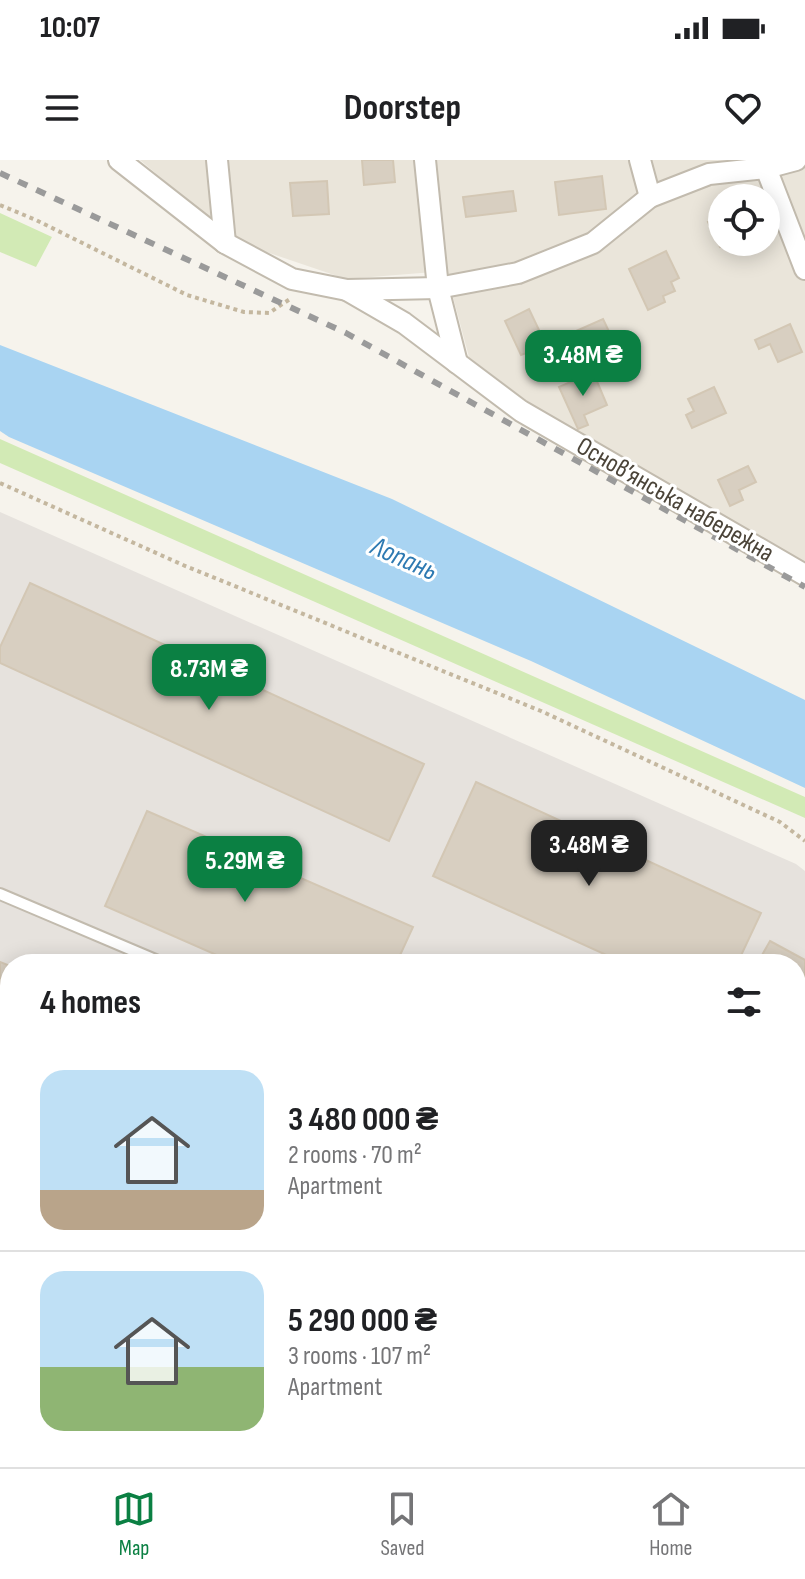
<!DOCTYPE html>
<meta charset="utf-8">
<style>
:root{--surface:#fff;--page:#f2f2f2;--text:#202124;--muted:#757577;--line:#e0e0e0;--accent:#0b8043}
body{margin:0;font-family:"Sofia Sans Condensed",sans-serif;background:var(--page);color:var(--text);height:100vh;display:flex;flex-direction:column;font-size:30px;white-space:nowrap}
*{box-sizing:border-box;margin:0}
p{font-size:26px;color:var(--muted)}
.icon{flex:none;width:44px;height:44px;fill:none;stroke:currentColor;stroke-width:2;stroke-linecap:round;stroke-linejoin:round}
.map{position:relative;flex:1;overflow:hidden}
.panel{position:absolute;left:0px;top:794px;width:806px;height:514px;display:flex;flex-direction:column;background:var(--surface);border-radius:32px 32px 0 0;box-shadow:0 4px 20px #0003}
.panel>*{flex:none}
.controls{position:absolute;left:708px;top:24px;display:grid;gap:16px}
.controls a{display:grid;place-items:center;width:72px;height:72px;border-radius:50%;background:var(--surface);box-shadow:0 4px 20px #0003;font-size:40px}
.price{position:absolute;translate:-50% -68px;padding:0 18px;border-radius:16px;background:var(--accent);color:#fff;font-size:26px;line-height:52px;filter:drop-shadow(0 2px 4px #0008)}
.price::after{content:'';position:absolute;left:50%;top:48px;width:24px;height:18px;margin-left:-12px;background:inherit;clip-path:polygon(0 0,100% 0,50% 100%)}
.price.current{background:#222;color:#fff}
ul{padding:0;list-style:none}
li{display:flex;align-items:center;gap:24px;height:200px;padding:0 40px}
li+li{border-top:2px solid var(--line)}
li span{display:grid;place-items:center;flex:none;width:224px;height:160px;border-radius:24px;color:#555}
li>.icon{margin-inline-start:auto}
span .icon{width:96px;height:96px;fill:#fffc;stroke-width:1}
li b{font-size:34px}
h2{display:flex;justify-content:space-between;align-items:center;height:96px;padding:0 40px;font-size:34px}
.status{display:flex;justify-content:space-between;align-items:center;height:56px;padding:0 40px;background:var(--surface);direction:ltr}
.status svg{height:22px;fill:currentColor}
header{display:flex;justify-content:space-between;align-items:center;height:104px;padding:0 40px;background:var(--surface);font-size:36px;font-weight:700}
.tabs{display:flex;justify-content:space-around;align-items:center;height:112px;border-top:2px solid var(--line);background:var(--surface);font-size:22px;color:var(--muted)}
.tabs a{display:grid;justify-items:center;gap:4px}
.tabs .current{color:var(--accent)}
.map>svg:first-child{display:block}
</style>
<div class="status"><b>10:07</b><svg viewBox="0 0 49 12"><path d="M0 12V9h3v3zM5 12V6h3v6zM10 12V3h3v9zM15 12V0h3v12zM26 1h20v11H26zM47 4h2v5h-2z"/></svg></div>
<header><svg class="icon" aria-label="menu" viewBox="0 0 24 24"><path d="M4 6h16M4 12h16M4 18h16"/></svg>Doorstep<svg class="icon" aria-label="heart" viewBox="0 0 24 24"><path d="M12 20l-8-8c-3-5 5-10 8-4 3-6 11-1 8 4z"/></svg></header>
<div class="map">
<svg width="805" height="1307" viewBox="0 0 805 1307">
<rect width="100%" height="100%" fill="#f6f3ec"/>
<path fill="#eae5da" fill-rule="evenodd" d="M140 0H805V406L554 262 469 197 446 111 346 119 237 82ZM722 38H766V82H722Z"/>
<g fill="#e6e2dd">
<path d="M0 352 796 704 805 711V1307H726L623 1298H796V804H10V1245L4 1244 5 1230 0 1229Z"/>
<path d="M0 1262 10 1263V1298H334L418 1307H0Z"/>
</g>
<g fill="#d2eab5">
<path d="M0 53 52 77 36 107 0 92Z"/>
<path d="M0 279 805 637V658L0 303Z"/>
</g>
<path fill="#a9d4f2" d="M0 185 392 339 805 540V628L531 501 9 277 0 271Z"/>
<g fill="#d8cfc1" stroke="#d3c7b4" stroke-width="2">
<path d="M362 0H393L395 22 364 25Z"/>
<path d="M602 16 606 49 559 55 555 22Z"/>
<path d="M327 21 329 54 293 56 290 23Z"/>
<path d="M513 31 516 51 466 57 463 37Z"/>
<path d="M722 55V82H743L729 89 726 84 720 87 708 62Z"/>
<path d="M666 91 679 118 671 122 675 131 663 136 665 142 648 150 629 109Z"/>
<path d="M529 149 548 189 531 197 529 192 521 195 505 161Z"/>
<path d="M603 159 615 184 588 196 576 171Z"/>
<path d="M790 164 802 192 778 202 770 184 759 189 755 180Z"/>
<path d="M593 212 607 245 584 255 588 265 578 269 559 227Z"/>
<path d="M714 227 726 253 692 268 686 255 694 251 688 239Z"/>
<path d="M748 306 756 322 739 330 743 340 730 346 718 320Z"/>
<path d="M30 423 424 604 389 681 0 503V487Z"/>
<path d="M476 622 761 753 737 804H626L433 716Z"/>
<path d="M147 651 413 767 396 804H237L105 746Z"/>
<path d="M770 781 805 800V873L796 869V804H757Z"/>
<path d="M0 802 10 806V873L0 896Z"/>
<path d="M796 937 805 941V1049L796 1045Z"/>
<path d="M0 1154H10V1214L0 1213Z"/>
<path d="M796 1169 805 1170V1287L796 1286Z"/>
</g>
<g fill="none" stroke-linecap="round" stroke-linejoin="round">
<g stroke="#c2bbae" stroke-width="14">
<g id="service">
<path d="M0 734 165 804"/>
<path d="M571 1307V1298"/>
</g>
</g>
<g stroke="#c2bbae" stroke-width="24">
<g id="minor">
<path d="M119 0 225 83 292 119 347 130 438 128 518 113 593 83 650 37 709 14 766 8 796 0"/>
<path d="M217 0 225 83"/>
<path d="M425 0 438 128 457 203"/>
<path d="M640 0 650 37"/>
<path d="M766 8 805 109"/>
<path d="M347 130 404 163 521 251 805 415"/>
<path d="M0 1255H10"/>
<path d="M460 1298 556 1307"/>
</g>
</g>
<g stroke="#c4b79f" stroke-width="4" stroke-dasharray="4 4" stroke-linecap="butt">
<path d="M0 45 36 60 187 135 244 152 269 153 290 139"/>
<path d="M0 323 183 405 541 551 780 662 805 681"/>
</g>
<use href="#service" stroke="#fff" stroke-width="10"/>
<use href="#minor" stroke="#fff" stroke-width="20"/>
<path stroke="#9a9a9a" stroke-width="6" stroke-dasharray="10 10" stroke-linecap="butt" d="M0 13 346 173 805 427"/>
</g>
<g text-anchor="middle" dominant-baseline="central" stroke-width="6" stroke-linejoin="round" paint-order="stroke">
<g font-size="26" fill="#4b4439" stroke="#fff">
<text transform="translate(675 340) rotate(30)">Основ’янська набережна</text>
</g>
<g font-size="28" font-style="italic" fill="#2e7ab2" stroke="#fff">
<text transform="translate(404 399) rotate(24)">Лопань</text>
</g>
</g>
</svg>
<div class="controls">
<a><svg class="icon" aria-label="locate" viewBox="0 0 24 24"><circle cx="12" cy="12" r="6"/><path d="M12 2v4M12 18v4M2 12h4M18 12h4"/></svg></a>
</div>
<b class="price" style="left:583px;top:238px">3.48M ₴</b>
<b class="price" style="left:209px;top:552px">8.73M ₴</b>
<b class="price current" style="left:589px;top:728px">3.48M ₴</b>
<b class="price" style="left:245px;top:744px">5.29M ₴</b>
<section class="panel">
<h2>4 homes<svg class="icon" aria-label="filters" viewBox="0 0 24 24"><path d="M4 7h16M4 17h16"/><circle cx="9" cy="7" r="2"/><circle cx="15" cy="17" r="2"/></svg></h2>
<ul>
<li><span style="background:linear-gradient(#bfe0f5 75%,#b9a48a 0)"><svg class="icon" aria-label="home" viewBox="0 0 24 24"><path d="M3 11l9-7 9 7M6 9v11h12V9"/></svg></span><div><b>3 480 000 ₴</b><p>2 rooms · 70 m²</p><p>Apartment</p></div></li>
<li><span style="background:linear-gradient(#bfe0f5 60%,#8fb573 0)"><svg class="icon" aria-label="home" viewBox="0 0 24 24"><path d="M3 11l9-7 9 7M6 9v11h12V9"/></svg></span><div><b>5 290 000 ₴</b><p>3 rooms · 107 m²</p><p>Apartment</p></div></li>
</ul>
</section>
</div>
<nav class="tabs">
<a class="current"><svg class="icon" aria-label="map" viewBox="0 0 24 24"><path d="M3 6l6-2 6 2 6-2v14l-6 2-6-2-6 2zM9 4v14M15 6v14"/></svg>Map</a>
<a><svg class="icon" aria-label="saved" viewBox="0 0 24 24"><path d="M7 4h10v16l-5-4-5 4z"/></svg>Saved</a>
<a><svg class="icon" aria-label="home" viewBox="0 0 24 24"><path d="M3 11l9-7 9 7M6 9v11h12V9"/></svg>Home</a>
</nav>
